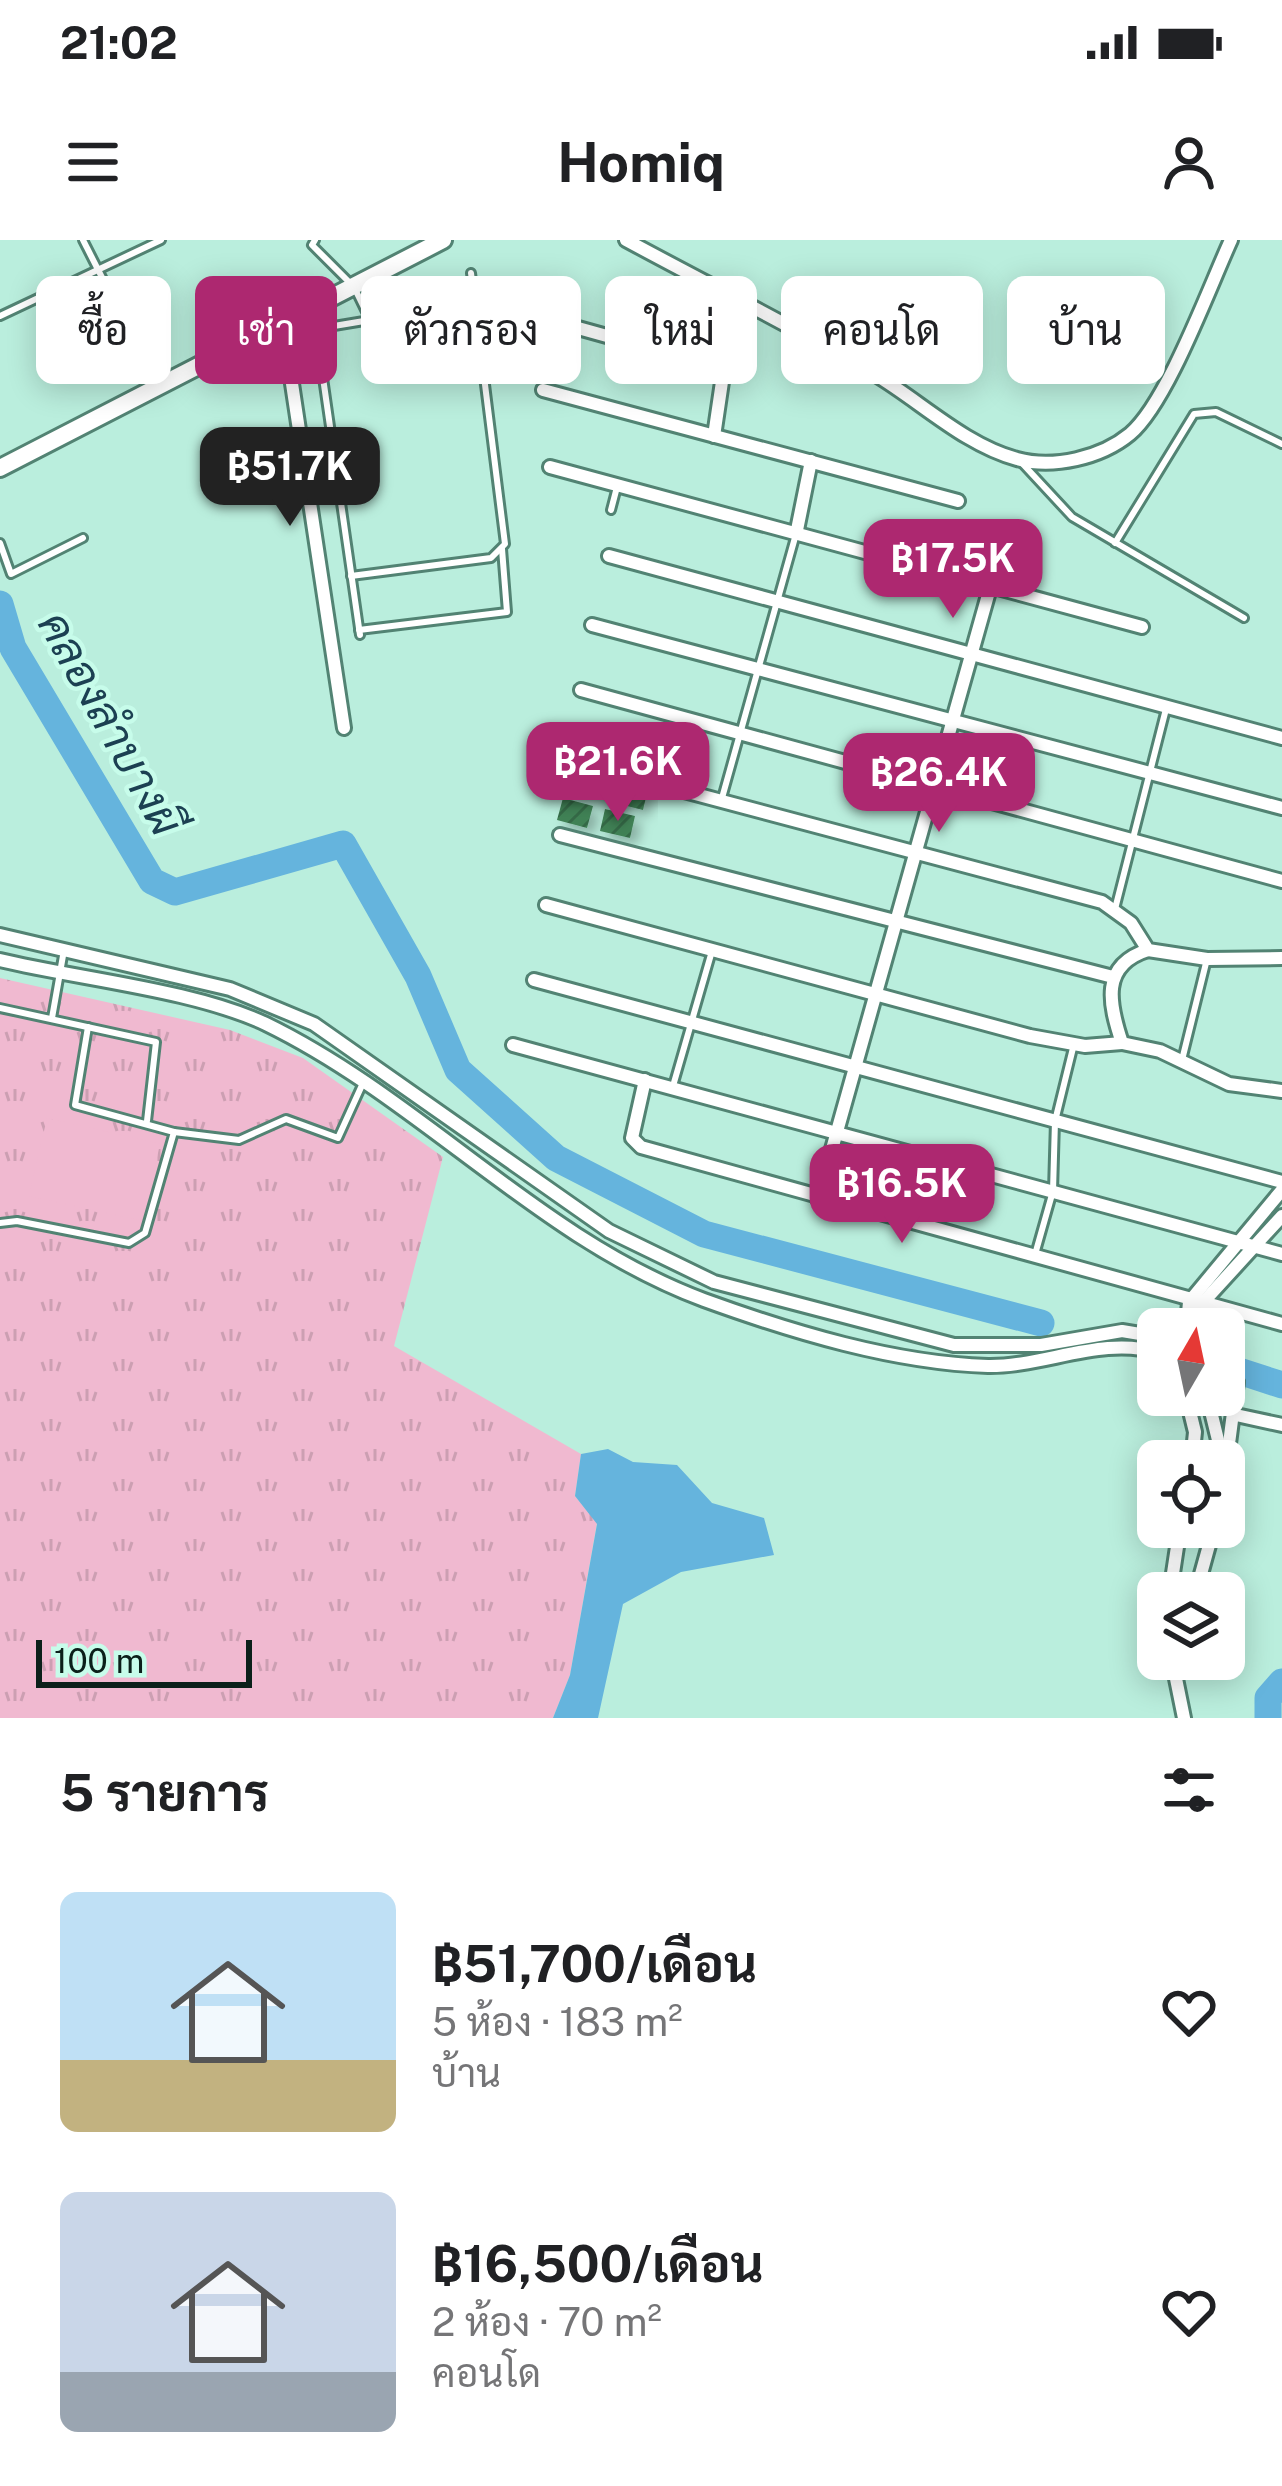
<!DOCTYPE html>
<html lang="th">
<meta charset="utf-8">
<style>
:root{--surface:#fff;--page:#f6f6f6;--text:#202124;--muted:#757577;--accent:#ad2870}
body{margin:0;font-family:"Public Sans",Sarabun,sans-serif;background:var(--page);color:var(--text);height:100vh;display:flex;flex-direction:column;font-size:45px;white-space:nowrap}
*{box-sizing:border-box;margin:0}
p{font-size:39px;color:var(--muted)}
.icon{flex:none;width:66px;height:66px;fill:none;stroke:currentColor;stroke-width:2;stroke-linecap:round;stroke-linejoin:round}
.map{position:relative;height:1478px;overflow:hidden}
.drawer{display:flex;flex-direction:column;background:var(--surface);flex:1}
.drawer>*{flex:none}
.top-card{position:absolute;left:36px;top:36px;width:1212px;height:108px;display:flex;gap:24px}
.needle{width:78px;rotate:9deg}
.tools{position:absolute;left:1137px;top:1068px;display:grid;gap:24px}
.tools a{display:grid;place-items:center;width:108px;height:108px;border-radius:18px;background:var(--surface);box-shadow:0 6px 30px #0003;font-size:60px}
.scale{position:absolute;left:36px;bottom:30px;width:216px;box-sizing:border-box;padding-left:12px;border:6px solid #0b201a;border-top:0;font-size:33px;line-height:42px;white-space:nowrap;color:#0b201a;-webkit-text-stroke:9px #c7fcea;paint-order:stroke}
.price{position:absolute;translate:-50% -102px;padding:0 27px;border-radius:24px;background:var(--accent);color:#fff;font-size:39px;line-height:78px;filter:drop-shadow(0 3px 6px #0008)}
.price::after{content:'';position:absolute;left:50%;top:72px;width:36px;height:27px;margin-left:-18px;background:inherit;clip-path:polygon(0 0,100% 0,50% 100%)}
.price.active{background:#222;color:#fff}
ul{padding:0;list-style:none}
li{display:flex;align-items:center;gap:36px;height:300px;padding:0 60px}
li span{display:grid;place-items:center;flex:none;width:336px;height:240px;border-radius:18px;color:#555}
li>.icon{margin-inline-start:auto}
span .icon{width:144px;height:144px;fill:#fffc;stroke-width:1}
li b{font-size:51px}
h2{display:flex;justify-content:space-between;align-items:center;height:144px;padding:0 60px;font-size:51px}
.chip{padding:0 42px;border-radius:18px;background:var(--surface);box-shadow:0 6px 30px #0003;font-size:42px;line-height:108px}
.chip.active{background:var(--accent);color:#fff}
.status{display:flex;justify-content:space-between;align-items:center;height:84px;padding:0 60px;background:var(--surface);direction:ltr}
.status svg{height:33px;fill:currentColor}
header{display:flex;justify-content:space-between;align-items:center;height:156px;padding:0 60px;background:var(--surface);font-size:54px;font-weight:700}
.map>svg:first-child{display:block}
</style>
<div class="status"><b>21:02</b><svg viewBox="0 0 49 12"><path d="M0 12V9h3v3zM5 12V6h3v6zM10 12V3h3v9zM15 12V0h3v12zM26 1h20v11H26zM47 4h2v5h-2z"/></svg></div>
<header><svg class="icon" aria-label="menu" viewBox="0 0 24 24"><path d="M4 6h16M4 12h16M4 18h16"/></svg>Homiq<svg class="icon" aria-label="person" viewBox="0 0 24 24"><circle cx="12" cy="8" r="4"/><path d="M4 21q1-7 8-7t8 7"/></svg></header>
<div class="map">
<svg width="1282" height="1478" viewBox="0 0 1282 1478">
<defs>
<pattern id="grass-tufts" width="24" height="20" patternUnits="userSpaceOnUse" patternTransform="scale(3)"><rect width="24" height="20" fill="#f0b9d0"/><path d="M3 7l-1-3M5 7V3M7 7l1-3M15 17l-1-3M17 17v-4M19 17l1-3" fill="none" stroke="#cc9fb2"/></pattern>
<pattern id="building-hatch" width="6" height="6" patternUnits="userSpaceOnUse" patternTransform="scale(3)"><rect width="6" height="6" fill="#408155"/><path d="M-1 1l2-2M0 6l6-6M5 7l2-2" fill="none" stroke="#346946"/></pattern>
<filter id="shadow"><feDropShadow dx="7" dy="7" stdDeviation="6" flood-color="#0004"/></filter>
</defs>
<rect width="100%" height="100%" fill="#baeedd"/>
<path fill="url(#grass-tufts)" d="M0 738 230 790 303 818 443 917 394 1106 581 1214 575 1256 597 1283 570 1435 553 1478H0Z"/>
<path fill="#f0b9d0" d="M47 878 160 904 143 981 29 956Z"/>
<path fill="#65b4dd" d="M608 1209 633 1222 677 1225 712 1263 764 1278 774 1315 681 1332 623 1364 598 1478H553L570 1435 597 1284 575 1256 581 1214Z"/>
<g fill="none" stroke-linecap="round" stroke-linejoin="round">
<g stroke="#65b4dd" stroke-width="27">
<path d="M0 364 13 408 152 641 175 652 343 604 418 736 458 830 556 918 704 994 1041 1083"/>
<path d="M1236 1130 1282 1145"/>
<path d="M1268 1478V1458L1282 1442"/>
</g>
</g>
<g fill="url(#building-hatch)" filter="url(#shadow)">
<path d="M569 529 648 549 643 570 563 550Z"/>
<path d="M563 558 593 566 587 588 557 580Z"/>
<path d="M605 569 635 576 630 598 600 591Z"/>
</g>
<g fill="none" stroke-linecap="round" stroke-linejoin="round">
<g stroke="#528373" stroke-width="12">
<g id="lane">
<path d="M83 0 156 144"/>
<path d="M315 0 312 5 354 47 370 80 476 66"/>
<path d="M0 76 161 0"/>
<path d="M1021 222 1072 277 1244 378"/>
<path d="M611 270 617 247"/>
<path d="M0 303 11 334 83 298"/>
<path d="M1115 303 1194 174 1216 172 1282 204"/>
<path d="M351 336 491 318 505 304 471 33"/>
<path d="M359 390 507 372 502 309"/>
<path d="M360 395 318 103 328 87 370 80"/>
<path d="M722 558 796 294"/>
<path d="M1115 669 1166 469"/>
<path d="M0 768 156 802 147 881"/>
<path d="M52 778 64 710"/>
<path d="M1182 820 1207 719"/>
<path d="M673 846 712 711"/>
<path d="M174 892 239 900 286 879 338 898 363 843"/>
<path d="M0 983 17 981 129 1003 145 993 174 892 75 865 88 787"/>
<path d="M1034 1018 1053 951 1055 881 1074 804"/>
</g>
</g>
<g stroke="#528373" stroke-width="18">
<g id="street">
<path d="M626 0C709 45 794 87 876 135 921 162 965 205 1017 219 1053 229 1101 218 1130 194 1167 163 1209 48 1231 0"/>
<path d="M542 78 715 126 723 135 714 196"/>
<path d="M283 84 344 488"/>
<path d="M543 150 958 261"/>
<path d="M550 227 1142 387"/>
<path d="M797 290 811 221"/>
<path d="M609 316 1282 498"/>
<path d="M592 385 1282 568"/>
<path d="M581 450 1282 641"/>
<path d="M571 521 1102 662 1131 683 1148 710 1207 719 1282 718"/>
<path d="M560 595 1113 737"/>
<path d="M546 665 1030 796 1085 806 1122 803"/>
<path d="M0 695 230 749 314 784 609 991 714 1042 954 1105H1041L1122 1091 1158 1097"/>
<path d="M1148 710C1100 725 1109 764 1122 803L1160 811 1229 844 1282 851"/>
<path d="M0 720C79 739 194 750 266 784 422 860 540 999 704 1060 792 1092 894 1123 988 1126 1043 1127 1105 1095 1158 1113"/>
<path d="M534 740 1282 942"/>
<path d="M513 805 1282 1014"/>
<path d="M645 840 632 898 641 907 1282 1084"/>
<path d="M818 959 990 348"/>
<path d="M1198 1068 1282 976"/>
<path d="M1176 1089 1188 1073 1189 1062 1282 950"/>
<path d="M1186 1155 1195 1192 1192 1221"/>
<path d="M1207 1155 1218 1200 1214 1221"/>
<path d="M1236 1175 1282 1185"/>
<path d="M1224 1242 1237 1142"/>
<path d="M1198 1345 1214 1287"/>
<path d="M1170 1353 1180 1287"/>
<path d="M1172 1419 1184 1478"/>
</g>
</g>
<g stroke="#528373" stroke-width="22">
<path id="secondary" d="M0 228 443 0"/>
</g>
<use href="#lane" stroke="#fff" stroke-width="6"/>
<use href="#street" stroke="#fff" stroke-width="12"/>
<use href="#secondary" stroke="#fff" stroke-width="16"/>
</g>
<g text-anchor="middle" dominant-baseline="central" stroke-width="9" stroke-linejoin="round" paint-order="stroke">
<g font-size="45" font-style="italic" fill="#1c4052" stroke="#c7fcea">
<text transform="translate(111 483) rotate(61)">คลองลำบางผี</text>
</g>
</g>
</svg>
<div class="tools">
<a><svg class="needle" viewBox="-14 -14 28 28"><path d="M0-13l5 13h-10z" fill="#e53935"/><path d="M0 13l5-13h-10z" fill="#757577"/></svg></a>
<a><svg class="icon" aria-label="locate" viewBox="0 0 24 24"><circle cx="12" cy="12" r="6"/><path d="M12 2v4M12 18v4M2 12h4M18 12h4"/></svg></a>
<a><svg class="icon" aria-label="layers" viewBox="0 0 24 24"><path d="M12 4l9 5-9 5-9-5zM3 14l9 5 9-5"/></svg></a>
</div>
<div class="scale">100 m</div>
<b class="price active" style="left:290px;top:289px">฿51.7K</b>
<b class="price" style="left:953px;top:381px">฿17.5K</b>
<b class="price" style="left:618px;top:584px">฿21.6K</b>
<b class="price" style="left:939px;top:595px">฿26.4K</b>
<b class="price" style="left:902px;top:1006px">฿16.5K</b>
<div class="top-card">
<a class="chip">ซื้อ</a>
<a class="chip active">เช่า</a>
<a class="chip">ตัวกรอง</a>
<a class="chip">ใหม่</a>
<a class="chip">คอนโด</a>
<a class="chip">บ้าน</a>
</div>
</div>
<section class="drawer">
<h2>5 รายการ<svg class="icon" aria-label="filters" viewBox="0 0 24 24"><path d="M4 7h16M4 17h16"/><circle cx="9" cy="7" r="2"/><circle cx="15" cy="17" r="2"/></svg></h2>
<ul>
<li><span style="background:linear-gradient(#bfe0f5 70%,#c2b280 0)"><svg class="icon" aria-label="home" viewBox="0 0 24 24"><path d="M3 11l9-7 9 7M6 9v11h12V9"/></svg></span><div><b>฿51,700/เดือน</b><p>5 ห้อง · 183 m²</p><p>บ้าน</p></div><svg class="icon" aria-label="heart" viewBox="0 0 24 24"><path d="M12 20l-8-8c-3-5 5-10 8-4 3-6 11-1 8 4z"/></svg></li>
<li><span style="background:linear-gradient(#c9d6e8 75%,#9aa5b1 0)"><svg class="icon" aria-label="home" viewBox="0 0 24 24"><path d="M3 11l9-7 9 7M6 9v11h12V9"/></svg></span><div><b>฿16,500/เดือน</b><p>2 ห้อง · 70 m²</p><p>คอนโด</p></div><svg class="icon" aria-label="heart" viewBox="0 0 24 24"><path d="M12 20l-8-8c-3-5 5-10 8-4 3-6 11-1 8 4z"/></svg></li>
</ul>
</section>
